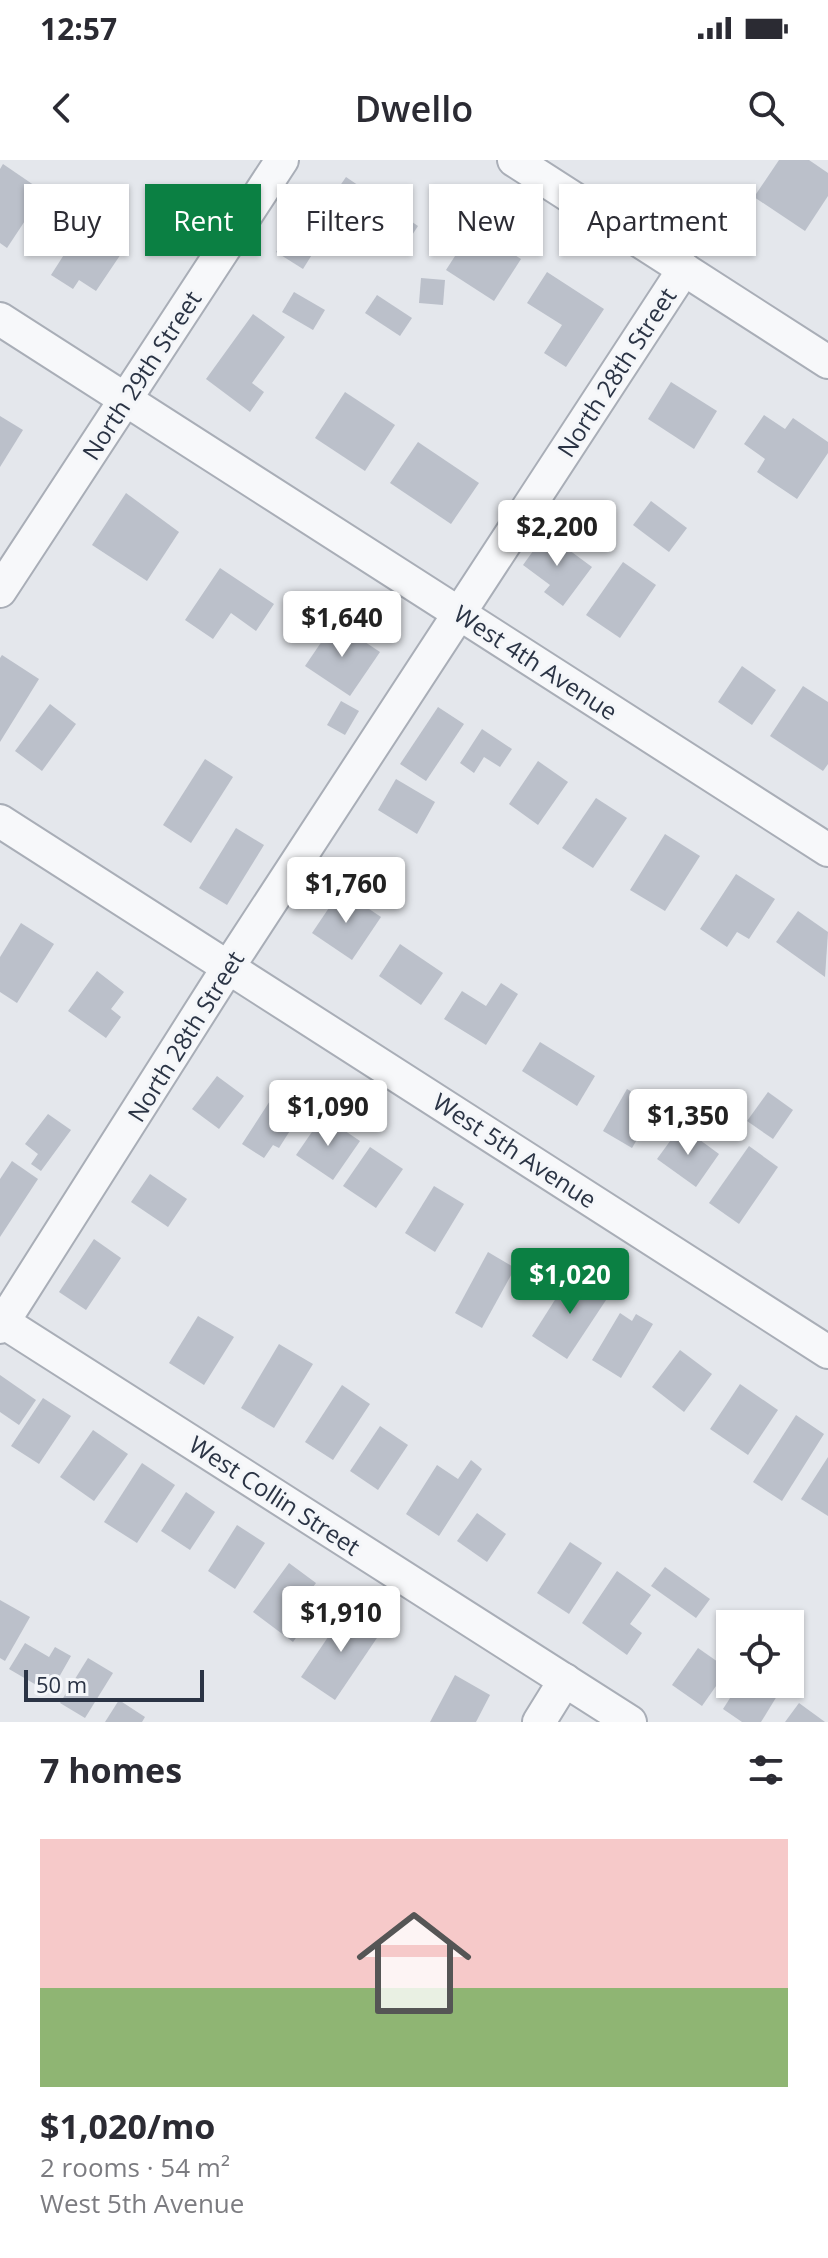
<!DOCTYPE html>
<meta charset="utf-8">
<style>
:root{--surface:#fff;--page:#f2f2f3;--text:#2b2b33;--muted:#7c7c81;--accent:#0b8043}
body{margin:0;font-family:"Open Sans",sans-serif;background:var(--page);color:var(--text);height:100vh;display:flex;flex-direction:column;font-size:30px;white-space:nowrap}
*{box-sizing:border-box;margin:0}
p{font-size:26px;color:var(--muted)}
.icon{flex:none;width:44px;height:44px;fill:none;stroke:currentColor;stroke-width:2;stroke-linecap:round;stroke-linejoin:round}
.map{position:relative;height:1562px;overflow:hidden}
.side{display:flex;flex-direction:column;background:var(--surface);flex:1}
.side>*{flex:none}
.hud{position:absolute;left:24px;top:24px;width:780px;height:72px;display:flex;gap:16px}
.buttons{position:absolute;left:716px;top:1450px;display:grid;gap:16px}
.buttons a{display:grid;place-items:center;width:88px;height:88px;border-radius:0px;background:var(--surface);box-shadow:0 2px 6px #0004;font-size:40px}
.scale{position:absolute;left:24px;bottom:20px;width:180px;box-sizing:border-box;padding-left:8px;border:4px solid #2b3445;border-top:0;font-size:22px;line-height:28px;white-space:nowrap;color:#2b3445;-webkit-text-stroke:6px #f4f6f9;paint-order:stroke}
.price{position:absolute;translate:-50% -68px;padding:0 18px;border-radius:8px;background:#fff;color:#222;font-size:26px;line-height:52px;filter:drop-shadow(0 2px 4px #0008)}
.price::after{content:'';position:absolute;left:50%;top:48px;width:24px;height:18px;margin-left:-12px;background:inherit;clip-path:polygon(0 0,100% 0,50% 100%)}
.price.current{background:var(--accent);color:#fff}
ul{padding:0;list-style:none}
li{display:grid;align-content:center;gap:16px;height:424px;padding:0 40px}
li span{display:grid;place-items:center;height:248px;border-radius:0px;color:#555}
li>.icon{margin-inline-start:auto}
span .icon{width:144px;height:144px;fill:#fffc;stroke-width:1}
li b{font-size:34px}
h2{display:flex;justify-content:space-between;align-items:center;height:96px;padding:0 40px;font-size:34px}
.pill{padding:0 28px;border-radius:0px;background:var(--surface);box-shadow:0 2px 6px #0004;font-size:28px;line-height:72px}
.pill.current{background:var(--accent);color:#fff}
.status{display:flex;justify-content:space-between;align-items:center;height:56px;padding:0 40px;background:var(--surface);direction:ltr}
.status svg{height:22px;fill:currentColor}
header{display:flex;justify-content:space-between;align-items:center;height:104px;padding:0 40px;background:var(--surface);font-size:36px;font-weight:600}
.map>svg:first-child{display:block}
</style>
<div class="status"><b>12:57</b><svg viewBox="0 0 49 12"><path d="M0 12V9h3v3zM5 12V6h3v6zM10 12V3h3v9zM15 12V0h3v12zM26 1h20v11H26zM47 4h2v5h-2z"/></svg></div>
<header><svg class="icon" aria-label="back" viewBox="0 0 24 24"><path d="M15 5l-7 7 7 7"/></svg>Dwello<svg class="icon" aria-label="search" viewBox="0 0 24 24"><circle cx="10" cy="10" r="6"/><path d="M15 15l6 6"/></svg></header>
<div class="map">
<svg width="828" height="1562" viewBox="0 0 828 1562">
<rect width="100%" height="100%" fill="#e4e7ec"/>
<g fill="#bbc0ca">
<path d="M779 0H809L828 13V36L805 71 754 37Z"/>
<path d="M3 4 44 32 7 88 0 83V9Z"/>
<path d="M346 17 418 66 401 92 328 43Z"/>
<path d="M98 61 129 82 96 131 79 120 73 129 51 115 81 68 89 74Z"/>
<path d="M473 68 521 99 494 141 446 110Z"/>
<path d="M286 76 313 93 303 109 276 92Z"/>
<path d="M547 112 604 149 566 207 544 193 562 165 527 143Z"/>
<path d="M421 118 445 120 443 145 419 143Z"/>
<path d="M294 132 325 150 313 170 282 152Z"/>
<path d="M377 135 412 158 400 176 365 153Z"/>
<path d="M253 154 285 177 252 223 264 232 250 252 206 219Z"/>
<path d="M671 222 717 251 694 289 648 259Z"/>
<path d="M345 232 395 265 365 311 315 278Z"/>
<path d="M764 255 785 269 793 258 828 282V293L797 339 757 312 765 299 744 284Z"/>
<path d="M0 256 23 270 0 307Z"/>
<path d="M418 282 479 323 451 364 390 323Z"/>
<path d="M126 333 179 372 147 421 92 385Z"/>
<path d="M651 341 687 368 669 392 633 365Z"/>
<path d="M546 373 592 407 563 446 544 432 550 425 523 405Z"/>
<path d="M623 402 656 425 620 478 586 455Z"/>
<path d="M220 408 274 444 256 471 231 453 213 479 185 460Z"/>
<path d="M335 462 380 492 350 536 305 506Z"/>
<path d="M2 495 39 519 0 582V498Z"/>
<path d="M742 506 776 530 752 565 718 542Z"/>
<path d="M803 526 828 542V604L823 611 770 576Z"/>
<path d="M341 541 359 551 345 575 327 565Z"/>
<path d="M50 544 76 564 42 611 15 591Z"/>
<path d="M438 547 464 564 426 621 400 604Z"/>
<path d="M482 569 512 589 500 607 484 597 474 613 460 603Z"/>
<path d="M205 599 233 617 191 683 163 665Z"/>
<path d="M538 601 568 622 538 665 509 644Z"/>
<path d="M396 619 435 642 417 674 378 650Z"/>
<path d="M596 638 627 658 593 708 562 688Z"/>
<path d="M236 668 264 685 227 745 199 728Z"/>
<path d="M665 674 700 696 665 751 630 730Z"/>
<path d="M736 714 775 739 749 779 737 772 727 787 700 769Z"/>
<path d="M341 730 381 757 352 800 312 773Z"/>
<path d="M798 751 828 772 825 817 776 782Z"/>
<path d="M21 763 54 784 17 843 0 832V797Z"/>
<path d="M400 784 443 813 421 845 379 816Z"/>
<path d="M97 811 124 832 111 849 121 857 106 878 68 851Z"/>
<path d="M501 823 518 834 486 885 444 859 462 831 486 846Z"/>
<path d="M540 882 595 916 577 946 522 911Z"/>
<path d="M217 916 244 936 219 969 192 949Z"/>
<path d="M627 929 657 946 632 988 603 971Z"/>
<path d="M277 930 305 947 279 988 273 985 264 998 242 984Z"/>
<path d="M768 932 793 950 773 979 747 961Z"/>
<path d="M48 954 71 970 41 1011 31 1004 38 994 25 984Z"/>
<path d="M323 956 360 981 333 1020 296 995Z"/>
<path d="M681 966 719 994 696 1027 657 999Z"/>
<path d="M749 986 778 1007 739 1064 709 1043Z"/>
<path d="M370 987 403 1009 376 1048 343 1026Z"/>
<path d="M12 1001 38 1019 0 1077V1019Z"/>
<path d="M150 1014 187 1039 168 1067 131 1042Z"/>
<path d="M434 1026 464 1044 435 1092 405 1073Z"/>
<path d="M94 1079 121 1098 86 1150 59 1132Z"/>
<path d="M488 1092 515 1108 482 1168 455 1153Z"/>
<path d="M572 1113 608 1137 567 1199 532 1176Z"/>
<path d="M620 1153 632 1161 636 1154 653 1164 621 1218 592 1200Z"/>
<path d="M198 1156 234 1177 204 1225 169 1203Z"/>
<path d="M279 1184 313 1204 274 1268 241 1248Z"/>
<path d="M680 1190 712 1214 684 1252 652 1227Z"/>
<path d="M0 1215 36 1240 19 1265 0 1252Z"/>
<path d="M740 1224 778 1250 748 1295 710 1269Z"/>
<path d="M342 1225 370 1244 333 1300 305 1282Z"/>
<path d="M43 1238 71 1256 39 1304 11 1286Z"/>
<path d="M796 1255 824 1274 782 1341 753 1322Z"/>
<path d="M380 1266 408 1285 378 1330 350 1311Z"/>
<path d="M93 1270 128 1294 94 1341 60 1317Z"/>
<path d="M828 1297V1356L801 1339Z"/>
<path d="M471 1300 482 1309 439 1376 406 1354 437 1305 458 1319Z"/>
<path d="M142 1303 175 1325 137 1383 104 1362Z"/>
<path d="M186 1332 215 1352 190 1390 161 1371Z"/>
<path d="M477 1353 506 1374 487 1402 457 1381Z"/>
<path d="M237 1365 265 1383 235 1429 208 1411Z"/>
<path d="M570 1382 602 1403 569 1454 537 1433Z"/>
<path d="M289 1403 316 1423 295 1451 308 1461 293 1482 253 1452Z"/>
<path d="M665 1407 710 1439 696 1458 651 1426Z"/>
<path d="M617 1411 651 1435 630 1464 642 1473 627 1495 582 1463Z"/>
<path d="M0 1440 30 1457 5 1501 0 1498Z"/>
<path d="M347 1449 381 1472 335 1540 301 1517Z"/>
<path d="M25 1483 49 1497 55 1487 71 1496 50 1533 9 1509Z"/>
<path d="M698 1488 728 1509 702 1546 672 1525Z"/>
<path d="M88 1498 113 1513 85 1558 60 1543Z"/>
<path d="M455 1515 490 1535 476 1562H430Z"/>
<path d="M739 1524H758L777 1536 761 1562H742L723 1549Z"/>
<path d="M119 1540 145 1557 142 1562H105Z"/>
<path d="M799 1543 825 1562H785Z"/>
</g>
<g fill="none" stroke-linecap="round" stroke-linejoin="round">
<g stroke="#a9aeb7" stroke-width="36">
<g id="minor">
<path d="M514 0 828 202"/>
<path d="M0 159 828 690"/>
<path d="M0 431 282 0"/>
<path d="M0 661 828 1192"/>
<path d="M0 1160 630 1562"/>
<path d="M0 1167 229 806 684 109"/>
<path d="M539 1562 565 1520"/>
</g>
</g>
<use href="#minor" stroke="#f7f8fa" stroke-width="32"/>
</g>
<g text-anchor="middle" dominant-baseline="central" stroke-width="6" stroke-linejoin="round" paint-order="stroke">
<g font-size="24" fill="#2b3445" stroke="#f4f6f9">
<text transform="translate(616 212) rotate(-57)">North 28th Street</text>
<text transform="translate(141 215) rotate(-57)">North 29th Street</text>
<text transform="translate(536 502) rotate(33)">West 4th Avenue</text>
<text transform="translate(185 876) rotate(-58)">North 28th Street</text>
<text transform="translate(515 990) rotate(33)">West 5th Avenue</text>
<text transform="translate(275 1335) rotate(33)">West Collin Street</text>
</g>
</g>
</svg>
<div class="buttons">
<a><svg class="icon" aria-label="locate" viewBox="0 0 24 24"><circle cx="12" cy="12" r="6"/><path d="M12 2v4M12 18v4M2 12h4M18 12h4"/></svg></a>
</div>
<div class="scale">50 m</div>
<b class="price" style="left:557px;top:408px">$2,200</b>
<b class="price" style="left:342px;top:499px">$1,640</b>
<b class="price" style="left:346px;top:765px">$1,760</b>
<b class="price" style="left:328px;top:988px">$1,090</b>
<b class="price" style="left:688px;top:997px">$1,350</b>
<b class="price current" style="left:570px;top:1156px">$1,020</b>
<b class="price" style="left:341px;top:1494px">$1,910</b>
<div class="hud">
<a class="pill">Buy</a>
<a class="pill current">Rent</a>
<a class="pill">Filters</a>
<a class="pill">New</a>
<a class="pill">Apartment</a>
</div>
</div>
<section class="side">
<h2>7 homes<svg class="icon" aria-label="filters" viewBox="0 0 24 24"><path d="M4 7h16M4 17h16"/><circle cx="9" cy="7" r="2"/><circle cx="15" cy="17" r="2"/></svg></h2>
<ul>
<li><span style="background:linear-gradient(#f6c9c9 60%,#8fb573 0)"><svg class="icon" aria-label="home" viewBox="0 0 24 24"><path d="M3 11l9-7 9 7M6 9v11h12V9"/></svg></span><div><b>$1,020/mo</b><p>2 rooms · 54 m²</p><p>West 5th Avenue</p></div></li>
</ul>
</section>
